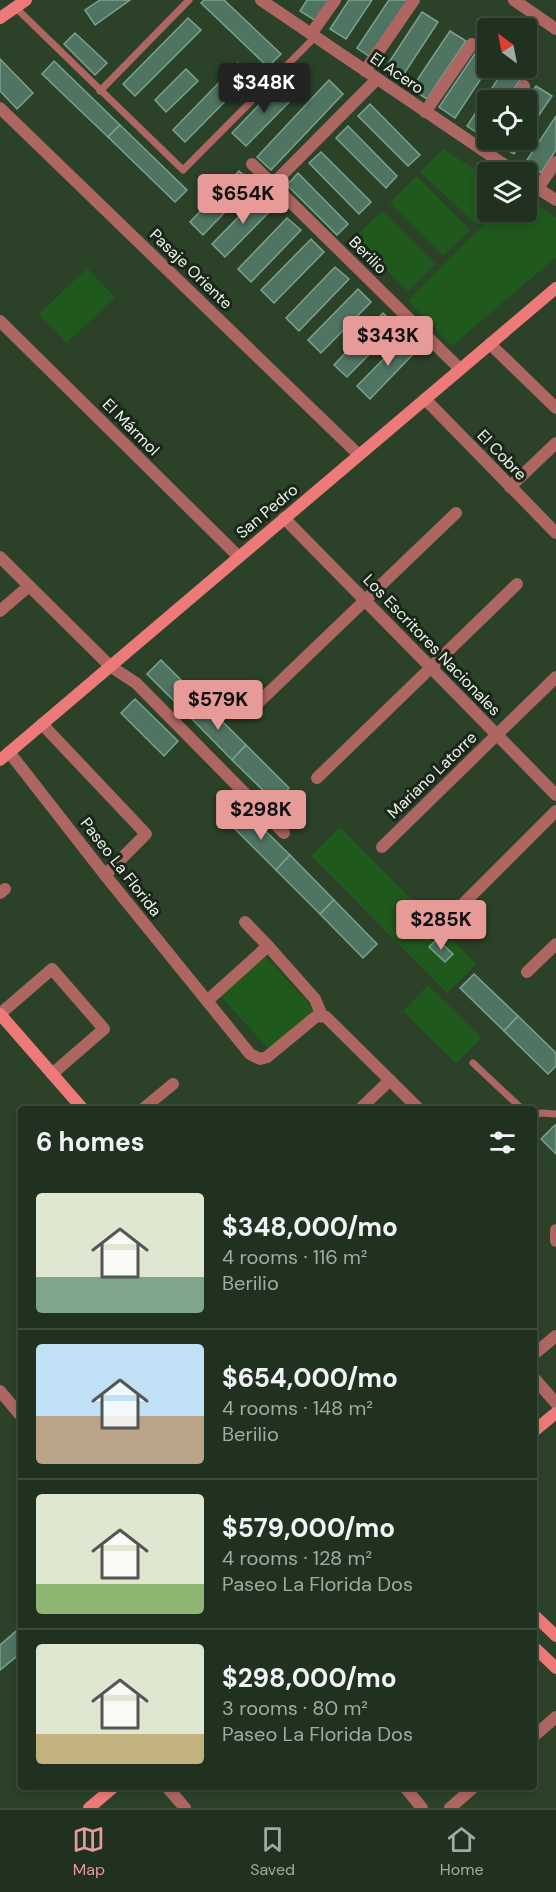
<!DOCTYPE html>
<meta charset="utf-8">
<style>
:root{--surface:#20321f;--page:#283a28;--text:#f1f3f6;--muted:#a2aaa4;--line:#3d4d3d;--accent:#e69b98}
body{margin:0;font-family:"DM Sans",sans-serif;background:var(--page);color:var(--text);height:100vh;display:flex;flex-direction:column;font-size:22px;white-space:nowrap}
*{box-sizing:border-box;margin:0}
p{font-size:20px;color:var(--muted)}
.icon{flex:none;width:33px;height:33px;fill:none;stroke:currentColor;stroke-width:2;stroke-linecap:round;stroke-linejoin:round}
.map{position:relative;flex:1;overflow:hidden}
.drawer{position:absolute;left:18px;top:1106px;width:519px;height:684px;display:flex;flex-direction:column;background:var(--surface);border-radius:6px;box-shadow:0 3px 9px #0003,0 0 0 2px var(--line)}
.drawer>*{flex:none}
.needle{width:39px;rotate:328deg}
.controls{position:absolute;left:477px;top:18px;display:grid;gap:12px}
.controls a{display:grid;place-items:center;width:60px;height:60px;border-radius:6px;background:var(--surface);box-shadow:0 3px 9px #0003,0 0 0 2px var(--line);font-size:30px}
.price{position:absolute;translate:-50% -51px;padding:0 14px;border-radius:6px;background:var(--accent);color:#111;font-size:20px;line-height:39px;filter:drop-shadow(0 2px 3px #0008)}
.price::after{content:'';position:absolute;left:50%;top:36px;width:18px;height:14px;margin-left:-9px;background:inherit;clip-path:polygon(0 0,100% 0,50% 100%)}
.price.active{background:#222;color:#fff}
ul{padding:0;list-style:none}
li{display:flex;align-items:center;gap:18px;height:150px;padding:0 18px}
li+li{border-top:2px solid var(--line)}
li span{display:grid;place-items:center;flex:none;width:168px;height:120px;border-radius:6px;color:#555}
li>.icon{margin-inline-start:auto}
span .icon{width:72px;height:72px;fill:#fffc;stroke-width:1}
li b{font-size:26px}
h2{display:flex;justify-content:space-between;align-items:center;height:72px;padding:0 18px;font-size:26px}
.dock{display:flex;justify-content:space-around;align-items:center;height:84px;border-top:2px solid var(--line);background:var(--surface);font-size:16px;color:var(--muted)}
.dock a{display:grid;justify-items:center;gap:3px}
.dock .active{color:var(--accent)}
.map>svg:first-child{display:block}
</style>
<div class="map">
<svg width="556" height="1808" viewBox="0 0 556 1808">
<rect width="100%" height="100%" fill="#2b4229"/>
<g fill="#1f591c">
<path d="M443 149 487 177 488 212H490L477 225 420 172Z"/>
<path d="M417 176 470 230 443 256 390 203Z"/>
<path d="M527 198 556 218V257L452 346 408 301 496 212H526Z"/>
<path d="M382 211 435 264 408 291 355 238Z"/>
<path d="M87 268 115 297 67 343 39 314Z"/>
<path d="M340 827 476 964 447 993 311 856Z"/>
<path d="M264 955 315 1010 271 1051 220 996Z"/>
<path d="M428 985 481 1038 456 1063 403 1011Z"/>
</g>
<g fill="#4f7562" stroke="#7ba28e" stroke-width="1.5">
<path d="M100 0H130L95 25 85 10Z"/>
<path d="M204 0H224L281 54 268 67 201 3Z"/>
<path d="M307 0H330L316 21 300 11Z"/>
<path d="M349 0H372L346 39 330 29Z"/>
<path d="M389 0H411L373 59 357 48Z"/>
<path d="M422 12 438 22 400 80 384 70Z"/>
<path d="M188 18 201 30 135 96 123 84Z"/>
<path d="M450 31 466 41 427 99 411 89Z"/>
<path d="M75 33 107 63 95 75 64 44Z"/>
<path d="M478 49 488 56V68L455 118 439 107Z"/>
<path d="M0 59 33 93 17 109 0 91Z"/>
<path d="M54 61 120 125 108 137 42 74Z"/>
<path d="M238 63 250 76 185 142 173 130Z"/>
<path d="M505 68 521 79 506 100H488V129L483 137 467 126Z"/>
<path d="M186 69 198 81 166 112 155 100Z"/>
<path d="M329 80 343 94 271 170 257 157Z"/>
<path d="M281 82 295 96 246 146 232 133Z"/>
<path d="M536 86 552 96 526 134V100Z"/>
<path d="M370 104 420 155 408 166 358 116Z"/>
<path d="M556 116V150L541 173 525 163Z"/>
<path d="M120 125 187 190 175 202 108 137Z"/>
<path d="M348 126 397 176 386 188 336 138Z"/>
<path d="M500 140H523L514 154 498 144Z"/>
<path d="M321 152 371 202 359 214 309 163Z"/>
<path d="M239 171 253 183 203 235 190 222Z"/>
<path d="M298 173 348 224 337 235 287 185Z"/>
<path d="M262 193 275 206 225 257 212 244Z"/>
<path d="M287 218 301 230 251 282 238 269Z"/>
<path d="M311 239 324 252 274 303 261 290Z"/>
<path d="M335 267 349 279 299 331 286 318Z"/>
<path d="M358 289 371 302 321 353 308 340Z"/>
<path d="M383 313 397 326 347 377 334 365Z"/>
<path d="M407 335 420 347 370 399 357 386Z"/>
<path d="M161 660 204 703 190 717 147 674Z"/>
<path d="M135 699 178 741 164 756 121 713Z"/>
<path d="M204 703 246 745 232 760 190 717Z"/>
<path d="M246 745 289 788 275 802 232 760Z"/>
<path d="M246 812 290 855 276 870 232 826Z"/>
<path d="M290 855 334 900 320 914 276 870Z"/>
<path d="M334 900 377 944 363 958 320 914Z"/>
<path d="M437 939 453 954 445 962 429 947Z"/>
<path d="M474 974 518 1016 504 1031 460 988Z"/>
<path d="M518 1016 556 1053V1066L548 1074 504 1031Z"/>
<path d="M555 1125H556V1154L541 1139Z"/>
<path d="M21 1627V1653L0 1670V1645Z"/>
</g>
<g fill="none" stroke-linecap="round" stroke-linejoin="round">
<g stroke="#ae6663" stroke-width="7">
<path d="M15 7 183 170 315 37"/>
<path d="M100 91 189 0"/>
<path d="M473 1063 521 1108"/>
<path d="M534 1115 542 1113 556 1114"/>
</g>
<g stroke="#ae6663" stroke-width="12">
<path d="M261 0 515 172"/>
<path d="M514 0 556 29"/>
<path d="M311 34 335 0"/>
<path d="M365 71 414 0"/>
<path d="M514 100 524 86"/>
<path d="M0 108 359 455"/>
<path d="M425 112 472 44"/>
<path d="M252 164 460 369"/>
<path d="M526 181 556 200"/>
<path d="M273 184 377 79"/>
<path d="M538 188 556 162"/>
<path d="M0 321 239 557"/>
<path d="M490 344 556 408"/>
<path d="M425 399 556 533"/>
<path d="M510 487 556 443"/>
<path d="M284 518 556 795"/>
<path d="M0 557 110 666 136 683 284 833"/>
<path d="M0 611 29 586"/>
<path d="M258 703 456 513"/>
<path d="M42 724 146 834 105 875"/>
<path d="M9 752 105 875 250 1054 260 1059 267 1057 313 1019 317 1016 326 1017 418 1108"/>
<path d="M317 778 517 584"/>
<path d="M382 847 556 677"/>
<path d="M0 893 5 889"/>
<path d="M450 917 556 811"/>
<path d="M245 922 268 946"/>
<path d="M527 972 556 944"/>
<path d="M207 1001 268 946 315 999 322 1016"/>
<path d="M0 1014 52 969 104 1029 52 1074"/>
<path d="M144 1108 173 1084"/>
<path d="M361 1108 390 1080"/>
<path d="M556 1230V1241"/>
<path d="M534 1354 556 1336"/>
<path d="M534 1378 556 1403"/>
<path d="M0 1391 21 1416"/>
<path d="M534 1736 556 1717"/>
<path d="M166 1786 185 1808"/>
<path d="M404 1786 422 1808"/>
<path d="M450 1808 475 1786"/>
</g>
<g stroke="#ed7a78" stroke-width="12">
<path d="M0 18 26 0"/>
<path d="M0 760 556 288"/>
<path d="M0 1014 82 1108"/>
<path d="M534 1431 556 1413"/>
<path d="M534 1615 556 1636"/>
<path d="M534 1647 556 1668"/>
<path d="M89 1808 115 1786"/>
</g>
</g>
<g text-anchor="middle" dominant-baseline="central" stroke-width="6" stroke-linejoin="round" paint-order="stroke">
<g font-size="16" fill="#eaf8e8" stroke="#1b251a">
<text transform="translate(397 73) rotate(34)">El Acero</text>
<text transform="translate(368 255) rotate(45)">Berilio</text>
<text transform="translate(191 269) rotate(44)">Pasaje Oriente</text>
<text transform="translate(131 427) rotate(45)">El Mármol</text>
<text transform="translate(502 455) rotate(46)">El Cobre</text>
<text transform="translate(267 511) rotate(-40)">San Pedro</text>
<text transform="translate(432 645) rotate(46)">Los Escritores Nacionales</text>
<text transform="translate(432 775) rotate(-44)">Mariano Latorre</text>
<text transform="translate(121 867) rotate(52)">Paseo La Florida</text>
</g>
</g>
</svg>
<div class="controls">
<a><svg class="needle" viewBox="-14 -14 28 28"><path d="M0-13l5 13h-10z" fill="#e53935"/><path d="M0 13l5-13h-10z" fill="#a2aaa4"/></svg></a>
<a><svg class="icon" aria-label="locate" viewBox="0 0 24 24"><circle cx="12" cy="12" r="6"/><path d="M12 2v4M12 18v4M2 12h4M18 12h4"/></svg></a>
<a><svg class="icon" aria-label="layers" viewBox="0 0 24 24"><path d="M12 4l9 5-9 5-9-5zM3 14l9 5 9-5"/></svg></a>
</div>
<b class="price active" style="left:264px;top:114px">$348K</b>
<b class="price" style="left:243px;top:225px">$654K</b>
<b class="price" style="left:388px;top:367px">$343K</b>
<b class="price" style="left:218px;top:731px">$579K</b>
<b class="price" style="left:261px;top:841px">$298K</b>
<b class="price" style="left:441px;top:951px">$285K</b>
<section class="drawer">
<h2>6 homes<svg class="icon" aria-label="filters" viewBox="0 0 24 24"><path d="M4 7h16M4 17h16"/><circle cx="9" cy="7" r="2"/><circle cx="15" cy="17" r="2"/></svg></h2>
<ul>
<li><span style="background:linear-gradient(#dfe7d0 70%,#7fa58c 0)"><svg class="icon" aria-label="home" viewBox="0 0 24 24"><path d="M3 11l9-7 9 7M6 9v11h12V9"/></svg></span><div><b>$348,000/mo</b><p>4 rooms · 116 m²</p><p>Berilio</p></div></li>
<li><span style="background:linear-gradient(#bfe0f5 60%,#b9a48a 0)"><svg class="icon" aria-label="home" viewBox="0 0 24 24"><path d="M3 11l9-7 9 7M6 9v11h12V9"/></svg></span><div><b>$654,000/mo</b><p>4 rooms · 148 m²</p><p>Berilio</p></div></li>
<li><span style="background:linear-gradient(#dfe7d0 75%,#8fb573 0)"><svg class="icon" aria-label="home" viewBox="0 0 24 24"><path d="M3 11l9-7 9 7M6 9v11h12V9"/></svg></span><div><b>$579,000/mo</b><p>4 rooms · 128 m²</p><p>Paseo La Florida Dos</p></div></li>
<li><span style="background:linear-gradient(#dfe7d0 75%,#c2b280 0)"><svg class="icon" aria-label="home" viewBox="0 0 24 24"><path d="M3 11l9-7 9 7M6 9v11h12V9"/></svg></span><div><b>$298,000/mo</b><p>3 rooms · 80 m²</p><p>Paseo La Florida Dos</p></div></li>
</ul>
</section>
</div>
<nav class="dock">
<a class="active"><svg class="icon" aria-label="map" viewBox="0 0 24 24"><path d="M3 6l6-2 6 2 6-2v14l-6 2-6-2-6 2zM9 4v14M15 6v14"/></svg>Map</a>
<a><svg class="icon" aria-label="saved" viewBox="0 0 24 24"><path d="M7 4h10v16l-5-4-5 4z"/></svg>Saved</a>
<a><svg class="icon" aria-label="home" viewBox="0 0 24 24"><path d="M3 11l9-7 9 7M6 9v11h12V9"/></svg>Home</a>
</nav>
